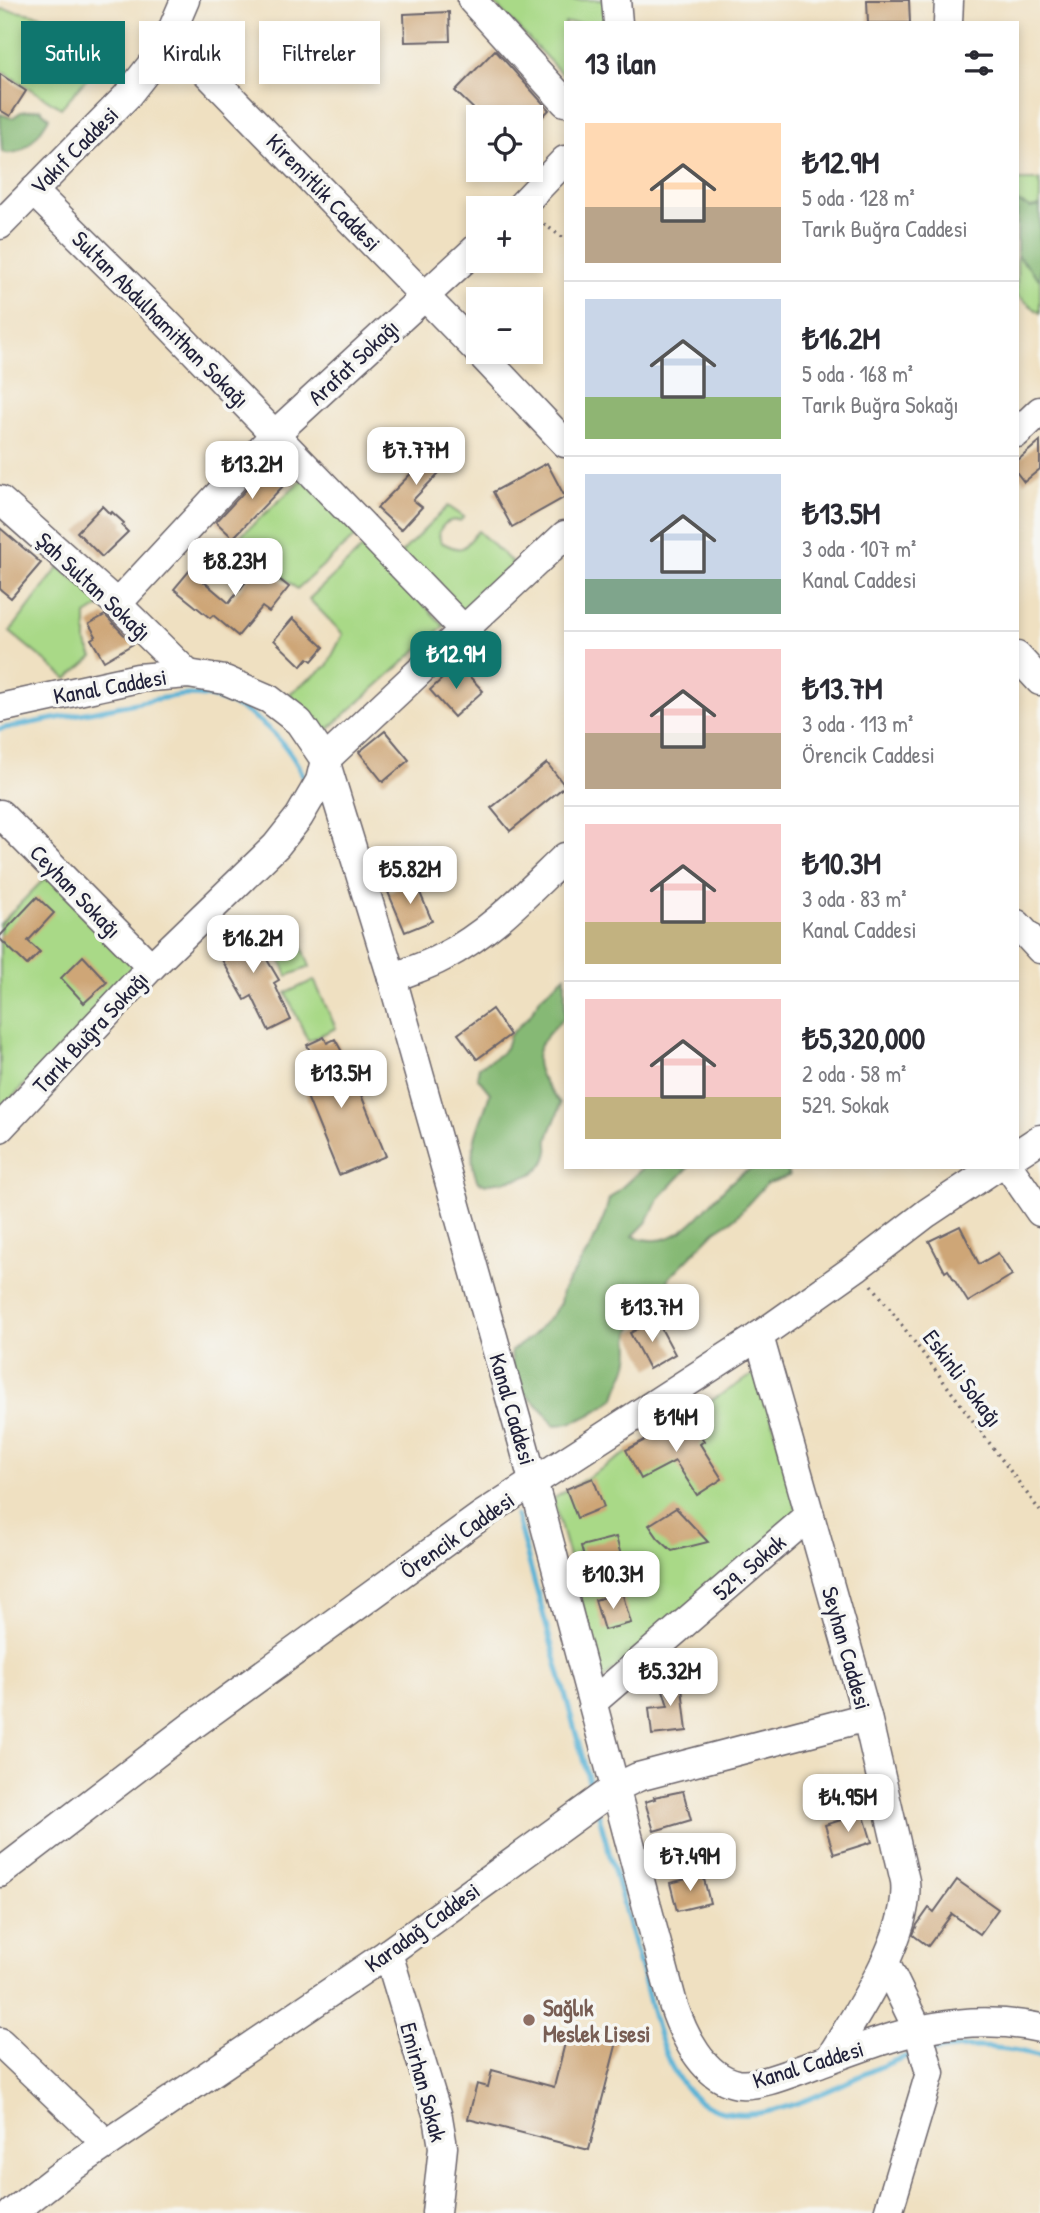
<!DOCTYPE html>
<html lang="tr">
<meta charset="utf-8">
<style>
:root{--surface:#fff;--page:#f2f2f3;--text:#2b2b33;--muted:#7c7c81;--line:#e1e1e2;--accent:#0f766e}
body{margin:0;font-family:"Patrick Hand",sans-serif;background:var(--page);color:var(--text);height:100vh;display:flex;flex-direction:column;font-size:26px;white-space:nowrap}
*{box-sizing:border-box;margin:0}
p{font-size:23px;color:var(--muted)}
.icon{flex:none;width:38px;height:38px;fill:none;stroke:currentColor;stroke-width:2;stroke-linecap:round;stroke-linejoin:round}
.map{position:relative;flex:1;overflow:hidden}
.sheet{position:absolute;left:564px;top:21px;width:455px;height:1148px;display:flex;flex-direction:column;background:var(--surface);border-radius:0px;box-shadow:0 4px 10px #0003}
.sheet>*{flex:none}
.banner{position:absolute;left:21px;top:21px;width:438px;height:63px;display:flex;gap:14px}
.controls{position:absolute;left:466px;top:105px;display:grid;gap:14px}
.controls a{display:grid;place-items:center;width:77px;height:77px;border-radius:0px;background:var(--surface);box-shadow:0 4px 10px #0003;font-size:35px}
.price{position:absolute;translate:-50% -60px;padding:0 16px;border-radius:14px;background:#fff;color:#222;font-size:23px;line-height:46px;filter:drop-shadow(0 2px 4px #0008)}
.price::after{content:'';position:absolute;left:50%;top:42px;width:21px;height:16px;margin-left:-10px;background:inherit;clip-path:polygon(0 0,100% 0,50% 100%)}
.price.selected{background:var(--accent);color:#fff}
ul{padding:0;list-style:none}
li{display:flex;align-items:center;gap:21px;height:175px;padding:0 21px}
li+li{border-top:2px solid var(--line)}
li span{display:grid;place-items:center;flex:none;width:196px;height:140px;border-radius:0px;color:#555}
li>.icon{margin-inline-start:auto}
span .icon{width:84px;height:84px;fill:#fffc;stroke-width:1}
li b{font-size:30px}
h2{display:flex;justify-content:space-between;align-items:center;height:84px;padding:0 21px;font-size:30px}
.tag{padding:0 24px;border-radius:0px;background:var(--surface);box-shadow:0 4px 10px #0003;font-size:24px;line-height:63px}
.tag.selected{background:var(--accent);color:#fff}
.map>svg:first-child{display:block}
</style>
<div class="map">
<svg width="1040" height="2213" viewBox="0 0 1040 2213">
<rect width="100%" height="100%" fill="#f6f6f2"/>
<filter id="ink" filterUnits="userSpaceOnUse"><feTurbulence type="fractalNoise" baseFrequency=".0143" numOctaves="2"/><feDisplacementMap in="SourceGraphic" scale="14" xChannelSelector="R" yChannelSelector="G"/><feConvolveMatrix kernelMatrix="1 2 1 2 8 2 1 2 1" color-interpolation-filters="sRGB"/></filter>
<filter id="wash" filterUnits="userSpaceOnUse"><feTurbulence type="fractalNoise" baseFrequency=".00686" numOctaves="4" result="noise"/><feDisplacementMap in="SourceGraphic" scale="28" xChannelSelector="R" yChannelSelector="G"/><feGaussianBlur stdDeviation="1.57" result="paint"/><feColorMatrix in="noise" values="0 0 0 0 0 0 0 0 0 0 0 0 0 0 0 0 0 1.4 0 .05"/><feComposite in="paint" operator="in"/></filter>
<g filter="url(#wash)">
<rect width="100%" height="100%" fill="#efe0c1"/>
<g fill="#a9d987" stroke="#667e61" stroke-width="2">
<path d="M491 0H608V23H565V77Z"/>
<path d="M0 9C24 12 106 24 111 51L61 108 0 70Z"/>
<path d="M1017 180H1040V313L1017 295Z"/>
<path d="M303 479 357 535 297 589 237 539Z"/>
<path d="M448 506 464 517 460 521C447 518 435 528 441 542 466 555 463 547 478 531L515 565 462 613 401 553Z"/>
<path d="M367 544 444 626 323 734 289 694 327 666 343 634 309 599Z"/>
<path d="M59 567 104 604 86 615V643L93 657 67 679 10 632Z"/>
<path d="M51 872 140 965 0 1110V924Z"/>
<path d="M292 919 310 967 287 976 269 928Z"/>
<path d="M314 980 336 1028 308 1041 286 993Z"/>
<path d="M759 1371 798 1515 603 1679 553 1499Z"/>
</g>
<g fill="#86b974" stroke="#546e58" stroke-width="2">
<path d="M40 109 49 118C39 134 23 159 2 152L0 114 12 118 21 112Z"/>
<path d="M1017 202 1031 208 1040 206V280L1017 255Z"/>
<path d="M565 976V1017C529 1050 528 1065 560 1103 559 1117 550 1127 548 1140 547 1144 549 1148 548 1151 543 1182 508 1179 485 1184L478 1182C463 1149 482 1124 490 1093L477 1077 479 1067 499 1055 506 1048 510 1035 530 1015 541 997Z"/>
<path d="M644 1167H689L660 1197 646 1223 633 1236C688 1258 709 1189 749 1170 761 1165 774 1171 786 1168L789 1176 766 1184 735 1218 715 1231 669 1278 665 1295 646 1319 636 1320C625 1334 632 1343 629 1359 627 1373 618 1384 615 1398 597 1411 578 1425 554 1425L542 1409 514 1384 511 1351 531 1337 552 1315 560 1303 562 1291 592 1245 605 1214 609 1199Z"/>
</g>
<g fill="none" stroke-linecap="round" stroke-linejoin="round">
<g stroke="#58b2d5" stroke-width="5">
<path d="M0 729C37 722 74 715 111 708 137 703 163 696 190 695 241 695 285 736 305 779"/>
<path d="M516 1515 592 1792"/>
<path d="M598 1812C613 1867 628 1921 643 1976 653 2012 660 2056 684 2086 699 2107 724 2116 749 2114 804 2111 861 2070 914 2054"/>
<path d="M934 2051C971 2044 1004 2046 1040 2056"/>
</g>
</g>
<g id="blocks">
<g fill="#cea677">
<path d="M867 0H909L910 23H868Z"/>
<path d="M449 12 450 41 405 42 404 14Z"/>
<path d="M495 50 549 110 530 129V117H482L455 91Z"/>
<path d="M0 74 26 91 10 116 0 110Z"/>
<path d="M444 440 458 453 413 500 422 507 401 530 377 508Z"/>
<path d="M1040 441V469L1024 482 1017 473V461Z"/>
<path d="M547 463 565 497 512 527 493 492Z"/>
<path d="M269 465 287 482 233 538 216 522Z"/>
<path d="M102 506 110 514 112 512 124 523 122 526 128 532 102 557 77 532Z"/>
<path d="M0 528 41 563 11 598 0 589Z"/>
<path d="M260 564 289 587 269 612 262 607 238 636 213 615 210 618 174 589 190 570 229 603Z"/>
<path d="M105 615 133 644 104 661 91 639 96 636 89 624Z"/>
<path d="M293 618 324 647 312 661 308 658 301 666 274 640Z"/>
<path d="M458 664 483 691 454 717 430 690Z"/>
<path d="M385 731 409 760 383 782 359 752Z"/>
<path d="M547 763 565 786 510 831 491 808Z"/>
<path d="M415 881 432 921 405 932 388 892Z"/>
<path d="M37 897 54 913 28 941 40 952 27 965 0 939V936Z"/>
<path d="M246 924 279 980 274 983 291 1020 269 1031 252 996 245 1000 213 944Z"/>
<path d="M83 956 107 982 84 1003 61 978Z"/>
<path d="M492 1009 510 1035 477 1059 458 1034Z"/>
<path d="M324 1037 327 1043 335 1039 348 1063 386 1156 339 1175 301 1082 321 1075 307 1045Z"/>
<path d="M960 1226 979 1264 998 1253 1012 1275 968 1302 948 1270 945 1272 929 1241Z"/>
<path d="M656 1319 675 1354 649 1369 630 1333Z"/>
<path d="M687 1413 704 1441 700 1444 722 1479 697 1495 675 1461 641 1479 626 1450 662 1431 660 1429Z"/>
<path d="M593 1478 604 1507 577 1518 566 1489Z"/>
<path d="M676 1508 708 1542 672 1551 658 1538 649 1525Z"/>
<path d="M616 1537 623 1563 588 1572 581 1546Z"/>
<path d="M622 1592 631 1623 604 1630 595 1600Z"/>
<path d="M680 1671 687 1731 652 1735 649 1708 668 1706 659 1677Z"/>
<path d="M683 1791 691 1820 654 1831 645 1802 655 1799 654 1797Z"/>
<path d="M863 1813 872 1842 834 1854 825 1825Z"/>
<path d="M703 1875 710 1903 677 1911 670 1883Z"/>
<path d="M957 1880 998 1909 980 1934 952 1914 928 1946 913 1935 917 1925 929 1908 934 1912Z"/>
<path d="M589 2031 618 2038 589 2150 468 2119 477 2084 488 2087 492 2070 554 2087 567 2035 586 2040Z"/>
</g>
</g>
</g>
<g filter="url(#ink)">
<use href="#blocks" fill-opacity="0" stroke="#6a646a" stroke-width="2"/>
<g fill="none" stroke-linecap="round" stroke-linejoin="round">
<g stroke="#6a646a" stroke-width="31">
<g id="minor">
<path d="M472 0 565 102"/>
<path d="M616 0 618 23"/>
<path d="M948 23 949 0"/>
<path d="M170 35 478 351"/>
<path d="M33 191 163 319 463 629"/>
<path d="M519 208 565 160"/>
<path d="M0 225 126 97 156 59 170 35 185 0"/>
<path d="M479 352 565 443"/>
<path d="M1017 433 1040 411"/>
<path d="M0 500 117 604 188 674"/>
<path d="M117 604 275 434 478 247"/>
<path d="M1017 656 1040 681"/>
<path d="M0 708 138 678 188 674 225 680 269 699 299 722 325 760 392 978 524 1447 673 2004C683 2034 703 2078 738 2084 760 2087 795 2071 816 2064 893 2036 956 2010 1040 2028"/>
<path d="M0 814 151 967"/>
<path d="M1017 924 1040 949"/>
<path d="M392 978C409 971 427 966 443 957 490 933 527 893 565 857"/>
<path d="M0 1128 151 967 276 846 299 817 320 781 325 760 565 535"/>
<path d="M1017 1154 1040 1139"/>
<path d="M1009 1167 1040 1212"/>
<path d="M759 1336 867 1717 905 1881C911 1934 857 2014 829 2059"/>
<path d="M593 1702 810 1515"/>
<path d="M0 1873 193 1725 481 1516 759 1336 858 1266 927 1213 996 1167"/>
<path d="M388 1953 438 2117 443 2147 436 2213"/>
<path d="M885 1962 918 2030 930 2073 888 2213"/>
<path d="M0 2042 106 2143"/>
<path d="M12 2213 58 2177 388 1953 615 1788 638 1777 867 1717"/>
</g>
</g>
<g stroke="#6a646a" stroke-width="3.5" stroke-dasharray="2 5" stroke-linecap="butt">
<path d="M538 220 565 239"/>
<path d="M872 1285 1040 1511"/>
</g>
<use href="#minor" stroke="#fff" stroke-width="28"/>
</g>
</g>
<circle fill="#8d6e63" stroke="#f6f6f2" stroke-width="2.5" cx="529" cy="2020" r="7"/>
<g text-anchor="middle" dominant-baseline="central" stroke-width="7" stroke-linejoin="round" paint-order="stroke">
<g font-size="23" fill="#22223b" stroke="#f6f6f2">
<text transform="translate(74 150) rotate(-45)">Vakıf Caddesi</text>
<text transform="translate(324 192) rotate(46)">Kiremitlik Caddesi</text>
<text transform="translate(161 319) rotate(45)">Sultan Abdulhamithan Sokağı</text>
<text transform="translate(353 362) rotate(-43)">Arafat Sokağı</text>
<text transform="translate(94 586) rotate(43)">Şah Sultan Sokağı</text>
<text transform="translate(110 686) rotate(-10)">Kanal Caddesi</text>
<text transform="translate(76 891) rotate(46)">Ceyhan Sokağı</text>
<text transform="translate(90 1032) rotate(-47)">Tarık Buğra Sokağı</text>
<text transform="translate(963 1378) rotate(53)">Eskinli Sokağı</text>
<text transform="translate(513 1409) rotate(74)">Kanal Caddesi</text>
<text transform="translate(457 1535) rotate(-35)">Örencik Caddesi</text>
<text transform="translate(749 1567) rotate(-41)">529. Sokak</text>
<text transform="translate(847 1648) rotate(74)">Seyhan Caddesi</text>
<text transform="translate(422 1927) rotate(-36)">Karadağ Caddesi</text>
<text transform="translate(808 2064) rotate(-17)">Kanal Caddesi</text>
<text transform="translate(424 2082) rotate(75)">Emirhan Sokak</text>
</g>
<g font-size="23" font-weight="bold" fill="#785e54" stroke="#f6f6f2" text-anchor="start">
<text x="543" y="2007">Sağlık<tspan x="543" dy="26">Meslek Lisesi</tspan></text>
</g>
</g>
</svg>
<div class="controls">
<a><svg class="icon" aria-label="locate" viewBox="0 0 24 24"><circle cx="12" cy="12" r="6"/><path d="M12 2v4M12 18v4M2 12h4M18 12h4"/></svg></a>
<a>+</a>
<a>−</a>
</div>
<b class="price" style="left:416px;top:487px">₺7.77M</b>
<b class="price" style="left:252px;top:501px">₺13.2M</b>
<b class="price" style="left:235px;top:598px">₺8.23M</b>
<b class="price selected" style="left:456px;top:691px">₺12.9M</b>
<b class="price" style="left:410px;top:906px">₺5.82M</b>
<b class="price" style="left:253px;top:975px">₺16.2M</b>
<b class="price" style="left:341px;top:1110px">₺13.5M</b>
<b class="price" style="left:652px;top:1344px">₺13.7M</b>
<b class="price" style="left:676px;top:1454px">₺14M</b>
<b class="price" style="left:613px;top:1611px">₺10.3M</b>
<b class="price" style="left:670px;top:1708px">₺5.32M</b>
<b class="price" style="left:848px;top:1834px">₺4.95M</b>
<b class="price" style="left:690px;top:1893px">₺7.49M</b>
<div class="banner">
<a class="tag selected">Satılık</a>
<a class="tag">Kiralık</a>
<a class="tag">Filtreler</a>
</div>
<section class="sheet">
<h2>13 ilan<svg class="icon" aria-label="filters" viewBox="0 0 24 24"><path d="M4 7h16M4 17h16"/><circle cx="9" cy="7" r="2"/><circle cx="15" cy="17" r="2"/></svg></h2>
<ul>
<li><span style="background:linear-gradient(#ffd9b3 60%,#b9a48a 0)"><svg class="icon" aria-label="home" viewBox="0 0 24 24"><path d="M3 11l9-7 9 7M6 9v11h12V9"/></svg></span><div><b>₺12.9M</b><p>5 oda · 128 m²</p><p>Tarık Buğra Caddesi</p></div></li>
<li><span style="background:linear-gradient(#c9d6e8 70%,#8fb573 0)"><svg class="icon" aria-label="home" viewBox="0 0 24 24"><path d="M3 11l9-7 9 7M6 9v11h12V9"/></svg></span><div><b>₺16.2M</b><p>5 oda · 168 m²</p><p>Tarık Buğra Sokağı</p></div></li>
<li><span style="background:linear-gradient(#c9d6e8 75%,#7fa58c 0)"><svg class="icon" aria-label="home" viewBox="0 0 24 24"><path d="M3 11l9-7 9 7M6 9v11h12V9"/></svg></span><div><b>₺13.5M</b><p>3 oda · 107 m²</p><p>Kanal Caddesi</p></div></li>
<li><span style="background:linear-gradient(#f6c9c9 60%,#b9a48a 0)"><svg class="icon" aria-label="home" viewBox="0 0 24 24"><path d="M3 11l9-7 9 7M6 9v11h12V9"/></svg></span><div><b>₺13.7M</b><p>3 oda · 113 m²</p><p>Örencik Caddesi</p></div></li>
<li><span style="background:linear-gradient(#f6c9c9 70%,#c2b280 0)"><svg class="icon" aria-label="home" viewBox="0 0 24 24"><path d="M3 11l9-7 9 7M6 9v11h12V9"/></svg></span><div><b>₺10.3M</b><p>3 oda · 83 m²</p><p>Kanal Caddesi</p></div></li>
<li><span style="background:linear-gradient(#f6c9c9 70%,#c2b280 0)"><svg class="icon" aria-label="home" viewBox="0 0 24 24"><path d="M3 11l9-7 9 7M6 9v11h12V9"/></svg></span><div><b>₺5,320,000</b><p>2 oda · 58 m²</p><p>529. Sokak</p></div></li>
</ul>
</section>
</div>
